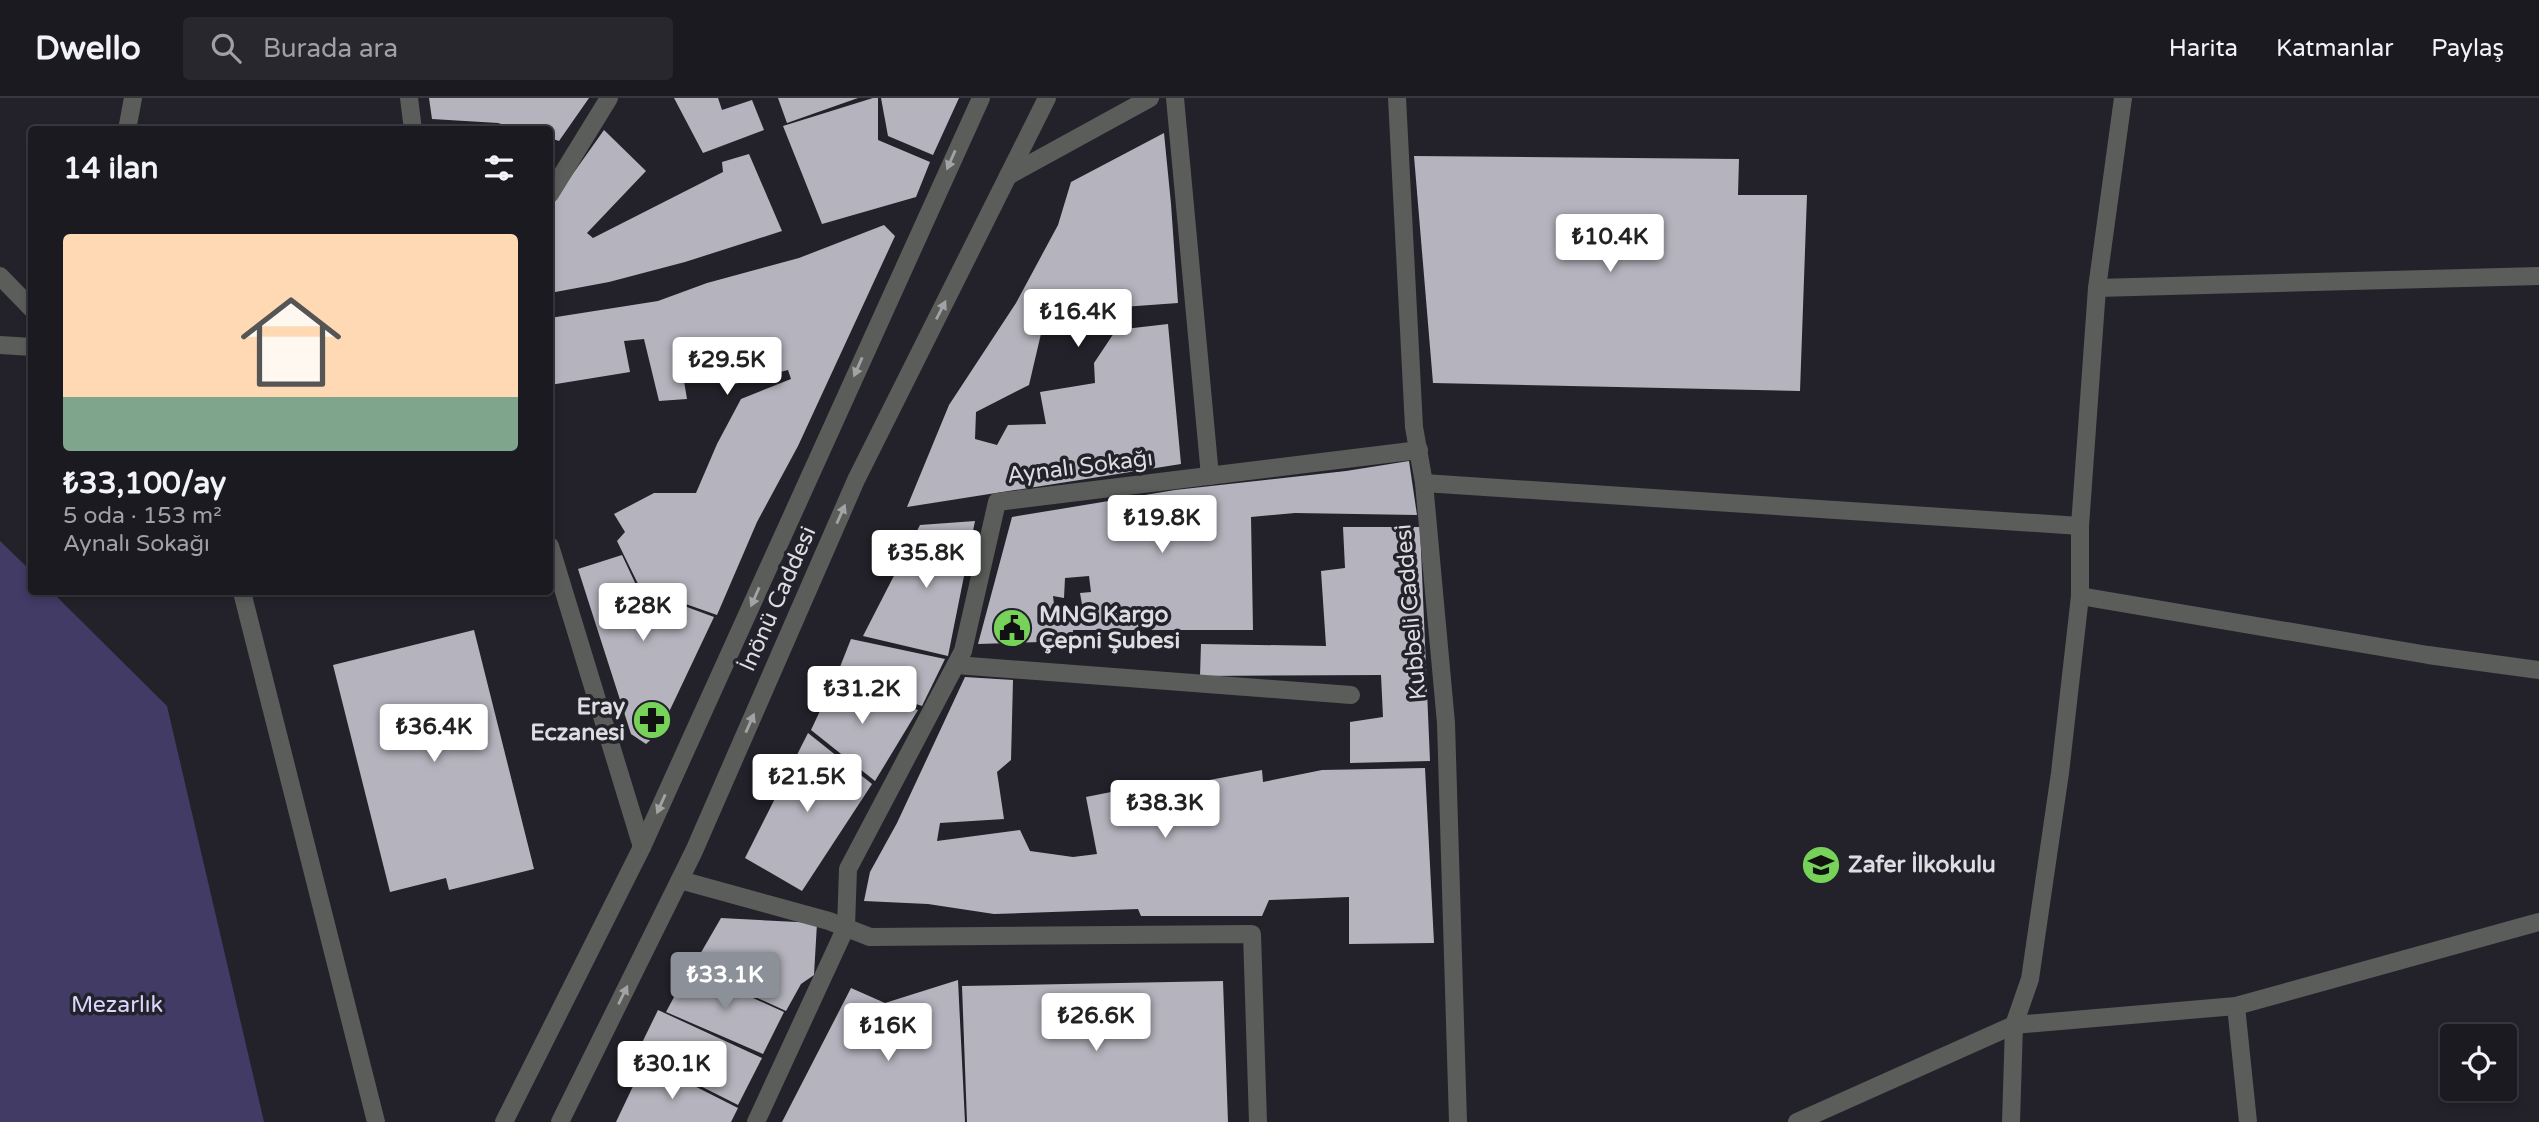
<!DOCTYPE html>
<html lang="tr">
<meta charset="utf-8">
<style>
:root{--surface:#1a1a20;--page:#27272d;--text:#f1f3f6;--muted:#9fa1a5;--line:#38383e;--accent:#8c9099}
body{margin:0;font-family:"Varela Round",sans-serif;background:var(--page);color:var(--text);height:100vh;display:flex;flex-direction:column;font-size:26px;white-space:nowrap}
*{box-sizing:border-box;margin:0}
p{font-size:23px;color:var(--muted)}
.icon{flex:none;width:38px;height:38px;fill:none;stroke:currentColor;stroke-width:2;stroke-linecap:round;stroke-linejoin:round}
.map{position:relative;flex:1;overflow:hidden}
.panel{position:absolute;left:28px;top:28px;width:525px;height:469px;display:flex;flex-direction:column;background:var(--surface);border-radius:7px;box-shadow:0 4px 10px #0003,0 0 0 2px var(--line)}
.panel>*{flex:none}
.fabs{position:absolute;left:2440px;top:926px;display:grid;gap:14px}
.fabs a{display:grid;place-items:center;width:77px;height:77px;border-radius:7px;background:var(--surface);box-shadow:0 4px 10px #0003,0 0 0 2px var(--line);font-size:35px}
.price{position:absolute;translate:-50% -60px;padding:0 16px;border-radius:7px;background:#fff;color:#222;font-size:23px;line-height:46px;filter:drop-shadow(0 2px 4px #0008)}
.price::after{content:'';position:absolute;left:50%;top:42px;width:21px;height:16px;margin-left:-10px;background:inherit;clip-path:polygon(0 0,100% 0,50% 100%)}
.price.selected{background:var(--accent);color:#fff}
ul{padding:0;list-style:none}
li{display:grid;align-content:center;gap:14px;height:371px;padding:0 35px}
li+li{border-top:2px solid var(--line)}
li span{display:grid;place-items:center;height:217px;border-radius:7px;color:#555}
li>.icon{margin-inline-start:auto}
span .icon{width:126px;height:126px;fill:#fffc;stroke-width:1}
li b{font-size:30px}
h2{display:flex;justify-content:space-between;align-items:center;height:84px;padding:0 35px;font-size:30px}
header{display:flex;align-items:center;gap:42px;box-sizing:border-box;height:98px;padding:0 35px;background:var(--surface);border-bottom:2px solid var(--line)}
header strong{font-size:33px}
nav{display:flex;gap:38px;margin-inline-start:auto;font-size:24px}
.search{width:490px;height:63px;background:var(--page);display:flex;align-items:center;gap:18px;box-sizing:border-box;padding:0 24px;border-radius:7px;color:var(--muted);font-size:26px}
.map>svg:first-child{display:block}
</style>
<header>
<strong>Dwello</strong>
<div class="search"><svg class="icon" aria-label="search" viewBox="0 0 24 24"><circle cx="10" cy="10" r="6"/><path d="M15 15l6 6"/></svg>Burada ara</div>
<nav><a>Harita</a><a>Katmanlar</a><a>Paylaş</a></nav>
</header>
<div class="map">
<svg width="2539" height="1024" viewBox="0 0 2539 1024">
<rect width="100%" height="100%" fill="#23222a"/>
<path fill="#413b65" d="M0 443 31 473 32 494H52L167 608 264 1024H0Z"/>
<g fill="#b5b4be" fill-rule="evenodd">
<path d="M429 0H589L559 43 550 40V32H520L498 25 432 21Z"/>
<path d="M674 0H718L722 12 752 2 764 32 703 55Z"/>
<path d="M778 0H858L787 25Z"/>
<path d="M873 0H878V42L930 64 916 99 822 126 783 28Z"/>
<path d="M881 0H959L933 57 888 38Z"/>
<path d="M604 32 646 73 587 135 593 140 723 74 722 64 749 56 782 133 685 164 609 184 550 195V108Z"/>
<path d="M1164 35 1171 106 1178 205 1081 212 1047 210 1029 287 976 314 975 341 997 347 1008 327 1046 326 1040 294 1095 285 1094 265 1116 232 1168 226 1181 366 907 409 949 307 1016 205 1058 127 1071 84Z"/>
<path d="M1414 58 1739 61 1738 97H1807L1800 293 1433 285Z"/>
<path d="M884 127 895 138 798 348 757 424 717 517 640 490 617 443 625 434 614 416 654 395H696L717 346 741 301 791 281 788 272 731 287 728 272 683 277 687 301 659 303 644 241 624 243 630 274 550 287V220L658 203 707 185 799 160Z"/>
<path d="M1409 363 1417 417 1295 415 1251 419 1253 532H1073V543L978 546 1012 419 1175 392 1346 373ZM1089 478 1091 494 1080 495 1083 512 1073 515 1055 514 1053 498 1064 500 1065 480Z"/>
<path d="M975 423 948 558 863 538 920 427Z"/>
<path d="M1343 429H1420L1430 663 1350 665V624L1383 619 1381 577 1200 578 1201 546 1326 548 1321 473 1345 470Z"/>
<path d="M622 457 638 491 714 519 660 633 646 646 631 636 578 471Z"/>
<path d="M474 532 534 771 449 792 446 780 390 794 333 567Z"/>
<path d="M851 541 945 561 922 608 836 579Z"/>
<path d="M965 579 1013 582 1011 662 997 674 1004 721 940 725 937 743 1020 732 1030 753 1073 759 1097 756 1086 699 1121 692 1194 685 1262 672 1263 684 1322 672 1425 670 1434 845 1349 846V799L1269 802 1262 818H1141L1138 811 994 816 928 806 864 803 870 774 897 725Z"/>
<path d="M834 583 918 612 875 683 811 632Z"/>
<path d="M808 635 872 686 802 793 745 760Z"/>
<path d="M721 820 817 825 814 877 801 886 786 913 692 870Z"/>
<path d="M689 871 784 914 763 956 666 914Z"/>
<path d="M958 882 965 1024H782L851 890 885 905Z"/>
<path d="M1223 883 1228 1024H967L962 888Z"/>
<path d="M658 912 762 960 738 1007 645 960 638 953Z"/>
<path d="M645 963 738 1010 731 1024H616Z"/>
</g>
<g fill="none" stroke-linecap="round" stroke-linejoin="round">
<g stroke="#5a5d59" stroke-width="18">
<path d="M409 0 413 32"/>
<path d="M1175 0 1210 378"/>
<path d="M1397 0 1414 329 1424 385 1446 625 1458 1024"/>
<path d="M127 32 133 0"/>
<path d="M1008 78 1150 0"/>
<path d="M550 96 609 0"/>
<path d="M0 178 32 211"/>
<path d="M2097 190 2539 178"/>
<path d="M1424 385 2080 428"/>
<path d="M550 448 642 749"/>
<path d="M242 494 376 1024"/>
<path d="M2080 498 2428 557 2539 572"/>
<path d="M956 567 1351 597"/>
<path d="M680 782 829 823 870 839 1252 836 1258 1024"/>
<path d="M2236 908 2248 1024"/>
<path d="M756 1024 846 829 848 771 963 553 997 404 1419 352"/>
<path d="M1797 1024 2014 927 2236 908 2539 824"/>
<path d="M2011 1024 2014 927 2030 881 2060 675 2080 498V428L2097 190 2123 0"/>
</g>
<g stroke="#5a5d59" stroke-width="18">
<path d="M0 247 32 249"/>
<path d="M504 1024 642 749 981 0"/>
<path d="M560 1024 694 753 856 382 1047 0"/>
</g>
</g>
<defs><path id="oneway-solid" d="M-6-.8H1V-3.2L6.5 0L1 3.2V.8H-6Z" transform="scale(1.75)"/></defs>
<g fill="#a2a3a4">
<use href="#oneway-solid" transform="translate(951 62) rotate(114)"/>
<use href="#oneway-solid" transform="translate(941 212) rotate(-63)"/>
<use href="#oneway-solid" transform="translate(858 269) rotate(114)"/>
<use href="#oneway-solid" transform="translate(841 416) rotate(-66)"/>
<use href="#oneway-solid" transform="translate(755 499) rotate(114)"/>
<use href="#oneway-solid" transform="translate(750 625) rotate(-66)"/>
<use href="#oneway-solid" transform="translate(661 706) rotate(114)"/>
<use href="#oneway-solid" transform="translate(623 897) rotate(-64)"/>
</g>
<defs>
<g id="civic-disc" transform="scale(2.0125)"><circle r="9.5" fill="#77d259" stroke="#23222a"/><path d="M-.6-6.5H3V-4.5H.6V-3L4-1V1h2V6H-6V1h2V-1L-.6-3ZM-1.2 2.5V6h2.4V2.5Z" fill="#111"/></g>
<g id="pharmacy-disc" transform="scale(2.0125)"><circle r="9.5" fill="#77d259" stroke="#23222a"/><path d="M-2-6h4v4h4v4h-4v4h-4v-4h-4v-4h4Z" fill="#111"/></g>
<g id="school-disc" transform="scale(2.0125)"><circle r="9.5" fill="#77d259" stroke="#23222a"/><path d="M0-5L7-2L0 1L-7-2ZM-4 1L0 2.5L4 1V4Q0 6-4 4Z" fill="#111"/></g>
</defs>
<g fill-rule="evenodd">
<use href="#civic-disc" x="1012" y="530"/>
<use href="#pharmacy-disc" x="652" y="622"/>
<use href="#school-disc" x="1821" y="767"/>
</g>
<g text-anchor="middle" dominant-baseline="central" stroke-width="7" stroke-linejoin="round" paint-order="stroke">
<g font-size="23" fill="#dcdce1" stroke="#23222a">
<text transform="translate(1080 369) rotate(-7)">Aynalı Sokağı</text>
<text transform="translate(778 501) rotate(-66)">İnönü Caddesi</text>
<text transform="translate(1411 514) rotate(-95)">Kubbeli Caddesi</text>
</g>
<g font-size="23" font-weight="bold" fill="#dcdce1" stroke="#23222a" text-anchor="start">
<text x="1039" y="517">MNG Kargo<tspan x="1039" dy="26">Çepni Şubesi</tspan></text>
<text x="625" y="609" text-anchor="end">Eray<tspan x="625" dy="26">Eczanesi</tspan></text>
<text x="1848" y="767">Zafer İlkokulu</text>
</g>
<g font-size="23" fill="#d9d6fe" stroke="#23222a">
<text x="117" y="907">Mezarlık</text>
</g>
</g>
</svg>
<div class="fabs">
<a><svg class="icon" aria-label="locate" viewBox="0 0 24 24"><circle cx="12" cy="12" r="6"/><path d="M12 2v4M12 18v4M2 12h4M18 12h4"/></svg></a>
</div>
<b class="price" style="left:1610px;top:176px">₺10.4K</b>
<b class="price" style="left:1078px;top:251px">₺16.4K</b>
<b class="price" style="left:727px;top:299px">₺29.5K</b>
<b class="price" style="left:1162px;top:457px">₺19.8K</b>
<b class="price" style="left:926px;top:492px">₺35.8K</b>
<b class="price" style="left:643px;top:545px">₺28K</b>
<b class="price" style="left:862px;top:628px">₺31.2K</b>
<b class="price" style="left:434px;top:666px">₺36.4K</b>
<b class="price" style="left:807px;top:716px">₺21.5K</b>
<b class="price" style="left:1165px;top:742px">₺38.3K</b>
<b class="price selected" style="left:725px;top:914px">₺33.1K</b>
<b class="price" style="left:1096px;top:955px">₺26.6K</b>
<b class="price" style="left:888px;top:965px">₺16K</b>
<b class="price" style="left:672px;top:1003px">₺30.1K</b>
<section class="panel">
<h2>14 ilan<svg class="icon" aria-label="filters" viewBox="0 0 24 24"><path d="M4 7h16M4 17h16"/><circle cx="9" cy="7" r="2"/><circle cx="15" cy="17" r="2"/></svg></h2>
<ul>
<li><span style="background:linear-gradient(#ffd9b3 75%,#7fa58c 0)"><svg class="icon" aria-label="home" viewBox="0 0 24 24"><path d="M3 11l9-7 9 7M6 9v11h12V9"/></svg></span><div><b>₺33,100/ay</b><p>5 oda · 153 m²</p><p>Aynalı Sokağı</p></div></li>
</ul>
</section>
</div>
